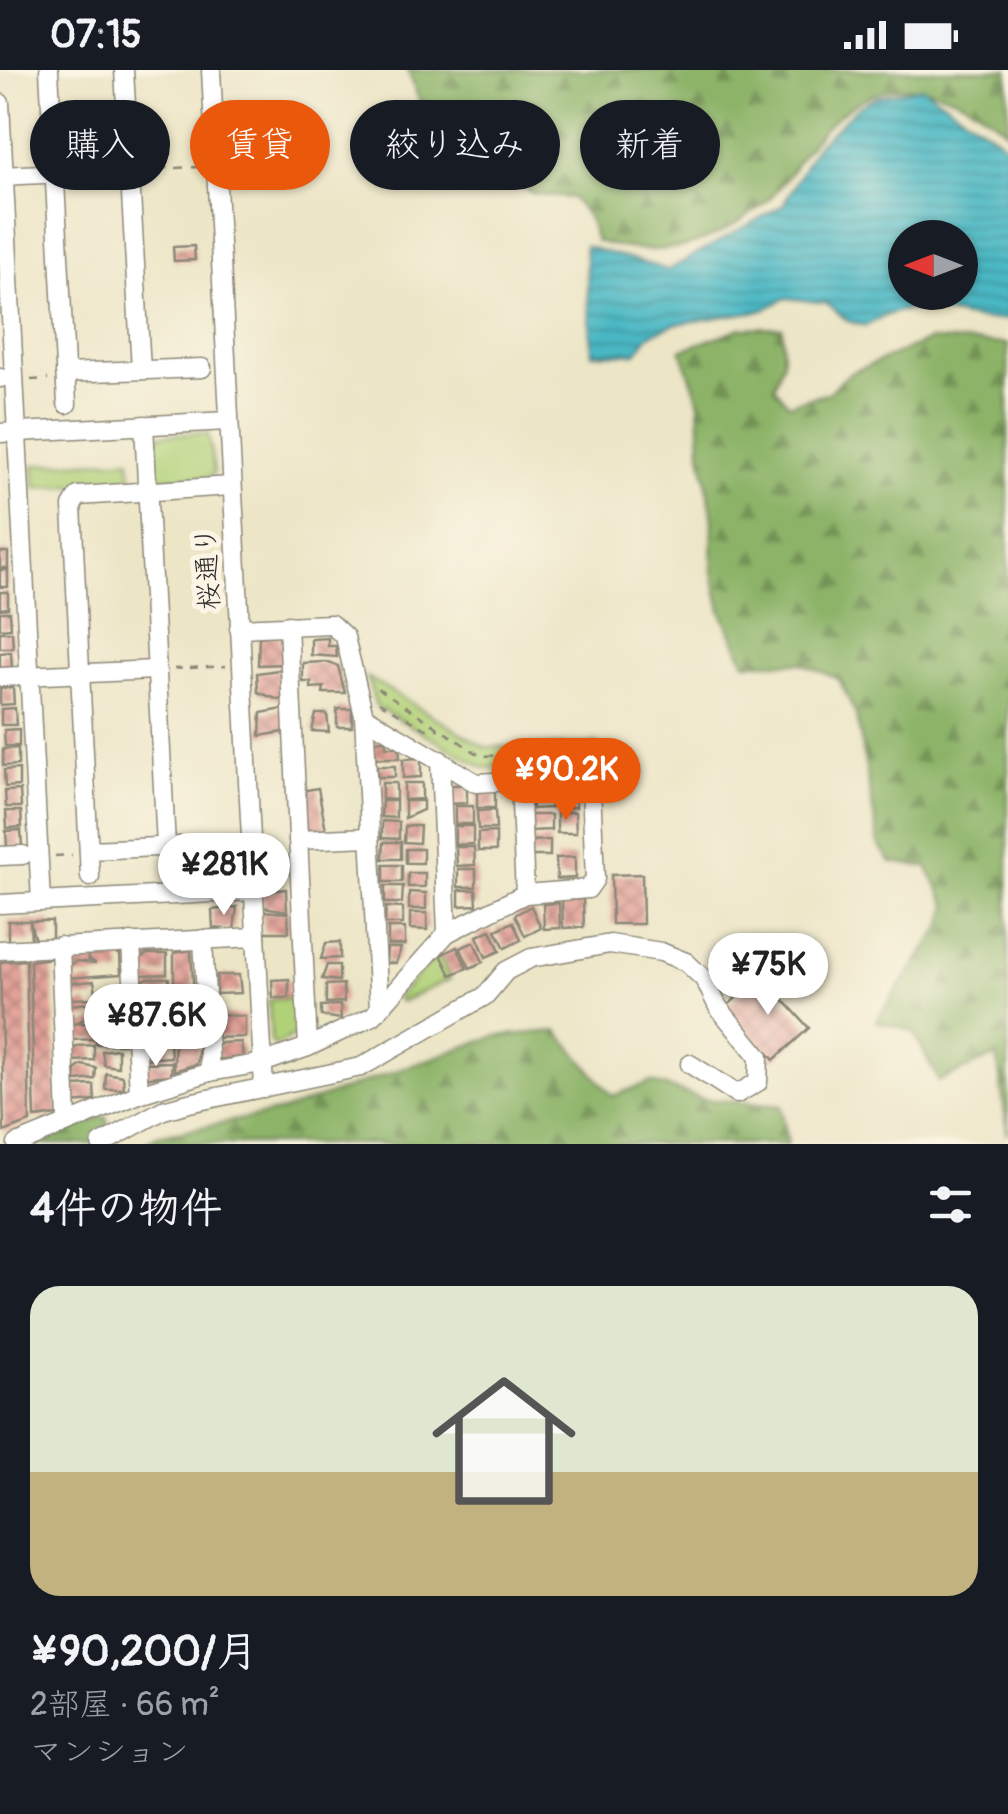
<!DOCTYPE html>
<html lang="ja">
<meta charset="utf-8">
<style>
:root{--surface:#171b24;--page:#20242c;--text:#f1f3f6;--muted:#9ea1a6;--line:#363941;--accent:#ea580c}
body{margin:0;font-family:Pangolin,"Klee One",sans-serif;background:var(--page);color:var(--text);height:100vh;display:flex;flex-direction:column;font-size:38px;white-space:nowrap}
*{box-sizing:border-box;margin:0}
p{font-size:32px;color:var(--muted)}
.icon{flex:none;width:55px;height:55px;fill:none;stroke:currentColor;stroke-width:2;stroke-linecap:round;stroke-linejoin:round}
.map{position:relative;height:1074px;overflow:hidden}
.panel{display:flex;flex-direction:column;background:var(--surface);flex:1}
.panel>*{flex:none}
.top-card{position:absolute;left:30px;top:30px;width:950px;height:90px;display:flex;gap:20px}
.needle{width:65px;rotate:270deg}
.controls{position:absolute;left:888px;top:150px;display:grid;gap:20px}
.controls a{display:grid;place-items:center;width:90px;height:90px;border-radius:50%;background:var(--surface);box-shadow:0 2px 8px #0004;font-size:50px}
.price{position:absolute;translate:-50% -85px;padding:0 22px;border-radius:35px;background:#fff;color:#222;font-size:32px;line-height:65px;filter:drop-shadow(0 2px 5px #0008)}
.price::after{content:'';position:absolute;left:50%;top:60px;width:30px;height:22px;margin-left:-15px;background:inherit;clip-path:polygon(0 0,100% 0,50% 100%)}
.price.selected{background:var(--accent);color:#fff}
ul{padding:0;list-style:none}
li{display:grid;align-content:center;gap:20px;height:530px;padding:0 30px}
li+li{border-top:2px solid var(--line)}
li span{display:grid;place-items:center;height:310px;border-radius:30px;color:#555}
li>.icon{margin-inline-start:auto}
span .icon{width:180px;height:180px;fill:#fffc;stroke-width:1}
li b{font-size:42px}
h2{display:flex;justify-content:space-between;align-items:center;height:120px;padding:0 30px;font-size:42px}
.tag{padding:0 35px;border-radius:45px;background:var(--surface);box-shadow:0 2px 8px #0004;font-size:35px;line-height:90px}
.tag.selected{background:var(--accent);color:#fff}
.status{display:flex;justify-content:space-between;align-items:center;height:70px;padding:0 50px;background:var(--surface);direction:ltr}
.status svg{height:28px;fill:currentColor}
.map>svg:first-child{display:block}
</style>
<div class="status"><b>07:15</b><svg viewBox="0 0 49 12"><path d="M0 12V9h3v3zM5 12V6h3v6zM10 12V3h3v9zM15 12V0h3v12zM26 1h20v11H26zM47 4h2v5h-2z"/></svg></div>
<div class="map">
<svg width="1008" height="1074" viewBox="0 0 1008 1074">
<defs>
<pattern id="forest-firs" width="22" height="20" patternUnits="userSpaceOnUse" patternTransform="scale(2.5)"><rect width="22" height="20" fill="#8cb368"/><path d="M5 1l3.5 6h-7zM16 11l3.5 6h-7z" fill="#739256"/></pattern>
<pattern id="water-rules" width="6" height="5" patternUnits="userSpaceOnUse" patternTransform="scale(2.5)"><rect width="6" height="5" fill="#4ab8c4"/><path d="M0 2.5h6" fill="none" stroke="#3e969f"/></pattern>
<pattern id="building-cross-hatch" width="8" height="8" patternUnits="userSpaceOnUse" patternTransform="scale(2.5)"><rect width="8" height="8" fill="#e2a299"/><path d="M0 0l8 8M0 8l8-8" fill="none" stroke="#b7847d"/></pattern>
</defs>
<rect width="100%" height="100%" fill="#fcf5e5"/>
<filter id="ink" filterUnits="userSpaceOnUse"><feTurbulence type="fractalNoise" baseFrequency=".01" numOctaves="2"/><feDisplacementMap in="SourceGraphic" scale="20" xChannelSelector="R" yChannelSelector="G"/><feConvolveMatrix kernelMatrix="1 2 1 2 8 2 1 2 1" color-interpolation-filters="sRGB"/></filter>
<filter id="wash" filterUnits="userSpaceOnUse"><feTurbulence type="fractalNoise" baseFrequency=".0048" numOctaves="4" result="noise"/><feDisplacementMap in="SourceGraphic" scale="40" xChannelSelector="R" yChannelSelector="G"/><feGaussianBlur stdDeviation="2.25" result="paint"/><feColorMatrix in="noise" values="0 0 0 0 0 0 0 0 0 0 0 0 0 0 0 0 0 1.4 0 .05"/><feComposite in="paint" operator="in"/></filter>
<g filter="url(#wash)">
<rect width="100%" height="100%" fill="#ece5c6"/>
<g fill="url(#forest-firs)" stroke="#5c6f4a" stroke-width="2.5">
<path d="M408 0H1008V61C933 0 865 0 803 84 789 103 779 122 760 137 705 179 661 190 596 171L588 147 572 128 533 124 480 87 421 36Z"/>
<path d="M782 257 783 291 774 317 789 334 828 323 850 303 930 270 1008 274V1065L997 986 939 1011 913 961 876 951 942 856 948 836 927 797 891 792 879 775 857 647 839 609 801 593H745L721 540 712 499 713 449 701 382 699 330 681 280 741 258Z"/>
<path d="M558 961 612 1026 651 1012 703 1029 781 1036 788 1074H144L157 1066 283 1041 495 966Z"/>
<path d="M106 1046 110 1061 89 1074H28Z"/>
</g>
<g fill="#b1d178" stroke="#6e7e52" stroke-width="2.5">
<path d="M208 363 214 402 210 407 162 409 154 402 153 373 160 365Z"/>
<path d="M130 389 131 412 35 418 34 395Z"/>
<path d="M367 607 485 677 597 674 599 694 484 698 376 636Z"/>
<path d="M438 883 450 909 401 932 397 928Z"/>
<path d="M299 928 300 962 276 976 271 972 269 930Z"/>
</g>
<path fill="url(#water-rules)" stroke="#3a7278" stroke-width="2.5" fill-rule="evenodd" d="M922 17 1002 71 1008 81V249C946 256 926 218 866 256L848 251 827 233 786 228 764 240 675 254 649 265 636 283 592 284 585 176 668 200 783 135 816 76 858 37 876 27ZM905 168H960V222H905Z"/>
<g id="blocks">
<g fill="url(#building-cross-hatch)">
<path d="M194 176 195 190 174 191 173 177Z"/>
<rect x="0" y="482" width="8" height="16"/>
<rect x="0" y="500" width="8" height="17"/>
<path d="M0 522H8V538L0 539Z"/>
<path d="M0 542H10L11 558 0 559Z"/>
<path d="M0 562H12L13 578H0Z"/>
<path d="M280 564 285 594 258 595 259 567Z"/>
<path d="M328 568V576H336L337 587 311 585V569Z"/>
<path d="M11 582 12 599H0V583Z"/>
<path d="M326 592 338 596 345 623H323L324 617 311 618V612H303V593Z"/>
<path d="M285 599 287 626 279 630 258 622 257 603Z"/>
<path d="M0 618H13L14 634 0 635Z"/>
<path d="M15 638 16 655H1V639Z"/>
<path d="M289 638 290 661 260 666 261 643Z"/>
<rect x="337" y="639" width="15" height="18"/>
<path d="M316 644H327L329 662 312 661Z"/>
<path d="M19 659V676H5L4 660Z"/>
<path d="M386 670V677H399L400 688H372V671Z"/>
<path d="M18 678V695L3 696V679Z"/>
<path d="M421 688V707L403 708V689Z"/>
<rect x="377" y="696" width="18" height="11"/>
<path d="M19 699V716L5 717 4 700Z"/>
<path d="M382 713H396V730L382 729Z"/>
<path d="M404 713H422V729L404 730Z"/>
<path d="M449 715H467V733L449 734Z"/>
<path d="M575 716 576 737 557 738 556 717Z"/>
<path d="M531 717H550L551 738 532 739Z"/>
<path d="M318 718 326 760H299L296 722Z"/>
<path d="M495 719V738H477V720Z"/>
<path d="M20 720 21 737H6L5 721Z"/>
<path d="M382 731H396V748L381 747Z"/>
<path d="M405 731H423V740L405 748Z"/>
<rect x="455" y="736" width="18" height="18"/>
<path d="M495 740 496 759H478L477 741Z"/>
<path d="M6 741H21L22 757 7 758Z"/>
<path d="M557 742H575L576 763H557Z"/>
<path d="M530 745H551V760L530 761Z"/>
<path d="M382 751 399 752V769L382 768Z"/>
<path d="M405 756H420L419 773 404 772Z"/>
<path d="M455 756H473V774L455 775Z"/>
<path d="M21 760 22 777H7L6 761Z"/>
<path d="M496 762V781H478V763Z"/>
<path d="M550 770V786H529V771Z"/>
<path d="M384 772H401V789H383Z"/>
<path d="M456 777H474L475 795 457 796Z"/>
<rect x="406" y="779" width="17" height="14"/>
<path d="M575 787V808L557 809 556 788Z"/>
<rect x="384" y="795" width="18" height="17"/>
<rect x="458" y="799" width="18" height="18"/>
<rect x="408" y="803" width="17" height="14"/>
<path d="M642 804 643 854H612L611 805Z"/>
<path d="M385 816H403L402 833H385Z"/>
<path d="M286 819 287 841 263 837 261 823Z"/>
<path d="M459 820H476L477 835 459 836Z"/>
<path d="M409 822 426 823V839H409Z"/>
<path d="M583 829 584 857 563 858 562 830Z"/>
<path d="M559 833 560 858 544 859 543 834Z"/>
<path d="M531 836 541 858 525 866 515 845Z"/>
<path d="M237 837 234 860 213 858 212 840Z"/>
<path d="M386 837 403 838V854H385Z"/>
<path d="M262 841 288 843 289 862H264Z"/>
<path d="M410 843H427V860L410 859Z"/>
<path d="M8 851H52V869L35 871 30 851 31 872H8Z"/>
<path d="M513 852 521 870 505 878 496 860Z"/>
<rect x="388" y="858" width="17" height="17"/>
<path d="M491 860 500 881 486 887 477 866Z"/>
<path d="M340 872V888L321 889 326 873Z"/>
<path d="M474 872 483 892 470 898 460 878Z"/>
<path d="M112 877 120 885 121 904 68 908 66 899 76 891 96 893 88 889V879Z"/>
<path d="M457 877 467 898 451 905 441 885Z"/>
<path d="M387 878H401L396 893H386Z"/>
<path d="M191 880 194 927 174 929V883Z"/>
<path d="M147 884H167V904L141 905 139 890Z"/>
<path d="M52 888 58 1045 35 1048 30 891Z"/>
<path d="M26 890 30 1052 4 1062 0 892Z"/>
<path d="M327 895H339V911L322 909Z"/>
<path d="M217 905H239L241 923 216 924Z"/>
<path d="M761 905 809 958 774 990 726 937Z"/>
<path d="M148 908H169L168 924 143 926 142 911Z"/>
<path d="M289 909V928H273L272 910Z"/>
<path d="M94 911 97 928 70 929V913Z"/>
<path d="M343 914 344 932 326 933V915Z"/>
<path d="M139 929H170L171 944 141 947Z"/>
<path d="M87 933 96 945 72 954 98 952 96 969 70 970 71 935Z"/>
<path d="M118 935 120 952 102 955V936Z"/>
<path d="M340 935 341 949 321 946V936Z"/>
<path d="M215 945 245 946V967L215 968Z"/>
<path d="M168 949 167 967 145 968V951Z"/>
<path d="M125 952 124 974H96L99 958Z"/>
<path d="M175 952H203V972L188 973 199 974 197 994 174 1001Z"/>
<path d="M241 972 243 987 213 990 214 979 222 973Z"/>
<path d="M170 973 171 987 145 989 144 974Z"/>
<path d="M94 975V990L69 991 68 983 78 976Z"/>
<path d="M118 979V997L104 995 102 981Z"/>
<path d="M172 992 171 1005 141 1008V993Z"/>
<path d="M82 995 96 998 95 1009 75 1011 76 999Z"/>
<path d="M106 1003 123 1006 124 1019H105Z"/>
<path d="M94 1015 95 1031 70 1033V1016Z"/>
</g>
</g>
</g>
<g filter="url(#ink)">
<use href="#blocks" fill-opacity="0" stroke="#8c8878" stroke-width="2.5"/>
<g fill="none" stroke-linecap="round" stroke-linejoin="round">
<g stroke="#8c8878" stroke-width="21">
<g id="minor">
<path d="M49 0 67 334"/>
<path d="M124 0 141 300"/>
<path d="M211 0 264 1018"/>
<path d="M0 33 41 832"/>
<path d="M0 106 129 100"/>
<path d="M65 303 202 298"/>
<path d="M0 308H1"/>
<path d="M144 355 166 776"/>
<path d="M0 363 228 351"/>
<path d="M288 555 308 977"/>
<path d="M0 607 155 600"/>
<path d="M364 646 379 939"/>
<path d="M440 690 447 863"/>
<path d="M520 711 525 824"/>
<path d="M298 770 370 767"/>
<path d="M89 780 226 774"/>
<path d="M0 786 23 785"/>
<path d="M90 807 72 436 78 426 231 416"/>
<path d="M0 834 253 821"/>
<path d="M203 869 210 1002"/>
<path d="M131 872 139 1024"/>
<path d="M60 876 67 1050"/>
<path d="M0 880 256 867"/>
<path d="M17 1074 139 1024 210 1002 262 993 308 977 373 946 447 863 525 824 588 819 595 809 591 717 580 707 476 713 364 646 345 567 331 554 239 558"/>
<path d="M101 1074 163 1040 189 1033 361 997 485 926 506 901 531 888 610 874 661 882 686 892 705 910 718 937 759 987 758 1012 737 1024 690 994"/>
</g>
</g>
<g stroke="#8c8878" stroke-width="2.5" stroke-dasharray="8 8" stroke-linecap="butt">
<path d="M144 99 201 97"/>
<path d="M31 310 48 309"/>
<path d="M174 599 226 596"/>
<path d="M378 618 481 686 582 683"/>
<path d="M379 632 426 659H439"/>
<path d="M55 786 72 785"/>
</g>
<use href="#minor" stroke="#fff" stroke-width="18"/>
</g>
</g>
<g text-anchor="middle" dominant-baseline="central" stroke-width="10" stroke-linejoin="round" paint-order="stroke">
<g font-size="28" fill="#2b2b2b" stroke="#fcf5e5">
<text transform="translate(208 498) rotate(-93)">桜通り</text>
</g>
</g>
</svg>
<div class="controls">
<a><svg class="needle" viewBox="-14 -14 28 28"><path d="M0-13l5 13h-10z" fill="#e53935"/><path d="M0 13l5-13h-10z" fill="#9ea1a6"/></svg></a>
</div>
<b class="price selected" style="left:566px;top:753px">¥90.2K</b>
<b class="price" style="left:224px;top:848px">¥281K</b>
<b class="price" style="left:768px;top:948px">¥75K</b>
<b class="price" style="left:156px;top:999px">¥87.6K</b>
<div class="top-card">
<a class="tag">購入</a>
<a class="tag selected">賃貸</a>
<a class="tag">絞り込み</a>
<a class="tag">新着</a>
</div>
</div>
<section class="panel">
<h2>4件の物件<svg class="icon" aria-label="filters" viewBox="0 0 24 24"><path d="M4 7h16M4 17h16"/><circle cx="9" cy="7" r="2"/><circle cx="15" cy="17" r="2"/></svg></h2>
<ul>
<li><span style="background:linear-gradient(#dfe7d0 60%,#c2b280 0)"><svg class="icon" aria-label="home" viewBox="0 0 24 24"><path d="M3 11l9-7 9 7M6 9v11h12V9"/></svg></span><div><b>¥90,200/月</b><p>2部屋 · 66 m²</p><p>マンション</p></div></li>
</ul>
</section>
